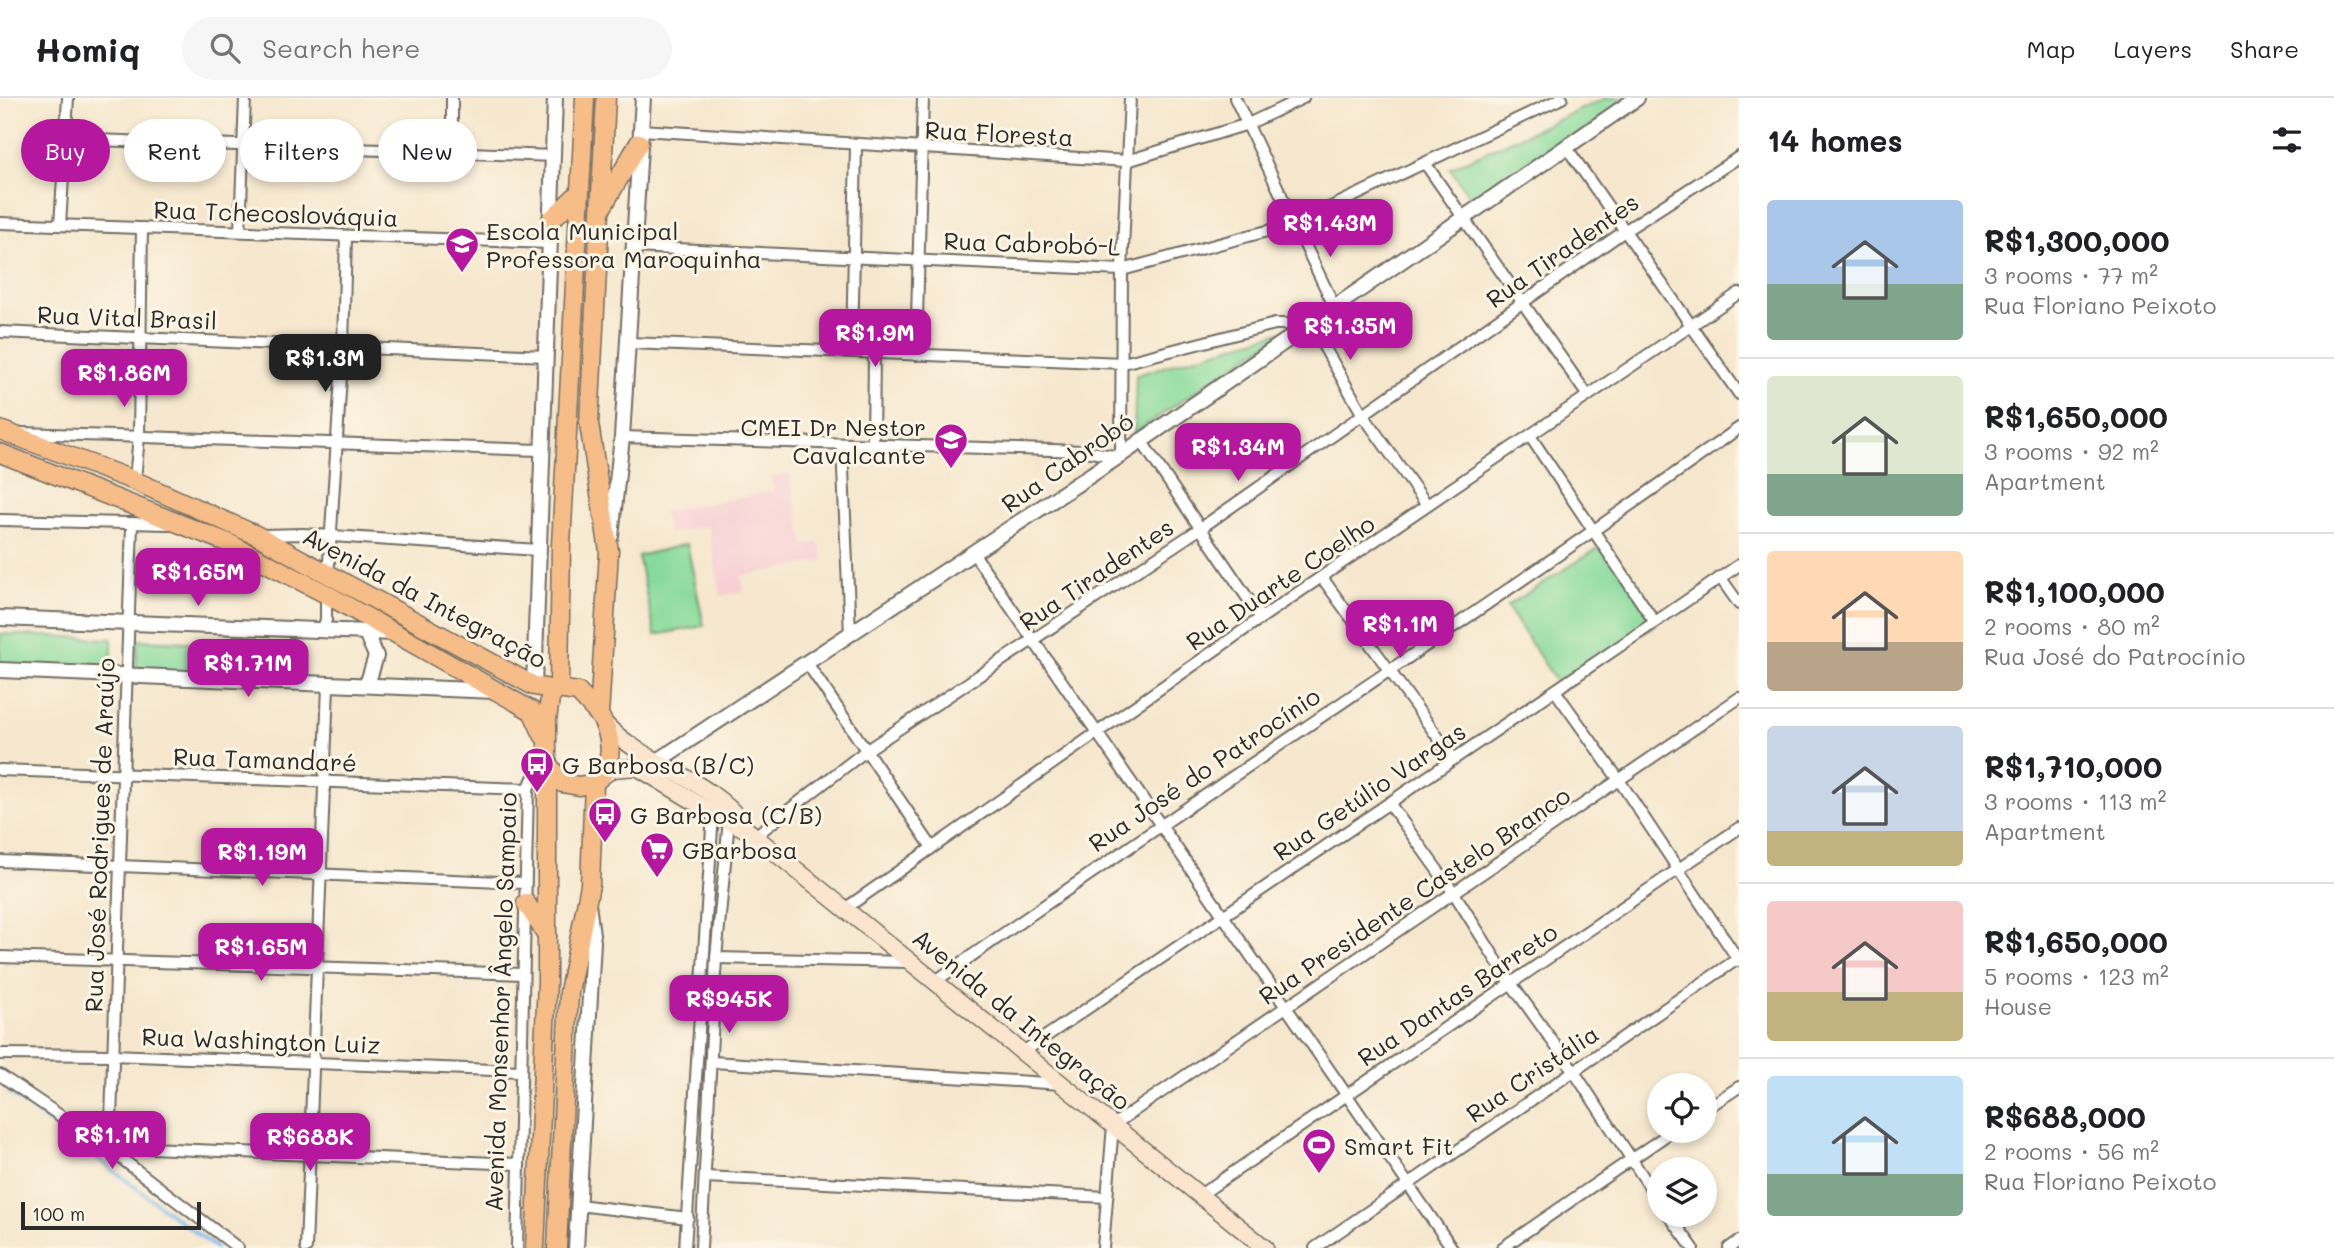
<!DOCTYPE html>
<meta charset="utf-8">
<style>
:root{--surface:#fff;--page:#f6f6f6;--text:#202124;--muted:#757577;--line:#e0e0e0;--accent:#b5179e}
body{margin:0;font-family:Mali,sans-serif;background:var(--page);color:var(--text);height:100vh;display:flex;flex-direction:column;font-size:26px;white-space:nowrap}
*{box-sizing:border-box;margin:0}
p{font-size:23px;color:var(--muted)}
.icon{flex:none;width:38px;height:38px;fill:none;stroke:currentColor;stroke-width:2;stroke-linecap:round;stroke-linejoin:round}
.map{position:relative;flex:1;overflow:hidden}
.details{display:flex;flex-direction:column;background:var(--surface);width:595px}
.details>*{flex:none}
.hud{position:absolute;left:21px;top:21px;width:665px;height:63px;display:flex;gap:14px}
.fabs{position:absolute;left:1647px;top:975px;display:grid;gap:14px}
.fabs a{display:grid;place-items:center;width:70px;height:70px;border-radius:50%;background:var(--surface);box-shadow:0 4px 10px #0003;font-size:35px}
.scale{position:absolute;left:21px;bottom:18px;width:180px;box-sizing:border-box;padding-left:7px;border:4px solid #2b2b2b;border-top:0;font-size:19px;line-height:24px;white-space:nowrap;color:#2b2b2b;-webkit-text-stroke:5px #fcf5e5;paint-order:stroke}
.price{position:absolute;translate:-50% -60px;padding:0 16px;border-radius:14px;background:var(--accent);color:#fff;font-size:23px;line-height:46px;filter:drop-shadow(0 2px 4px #0008)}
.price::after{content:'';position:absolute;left:50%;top:42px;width:21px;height:16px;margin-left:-10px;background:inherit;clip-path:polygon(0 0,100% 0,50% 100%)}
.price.active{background:#222;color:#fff}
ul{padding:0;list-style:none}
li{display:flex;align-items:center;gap:21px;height:175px;padding:0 28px}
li+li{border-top:2px solid var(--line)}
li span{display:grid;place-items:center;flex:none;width:196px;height:140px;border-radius:7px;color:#555}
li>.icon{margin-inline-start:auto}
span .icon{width:84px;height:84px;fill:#fffc;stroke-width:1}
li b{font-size:30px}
h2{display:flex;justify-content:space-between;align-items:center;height:84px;padding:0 28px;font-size:30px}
.tag{padding:0 24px;border-radius:32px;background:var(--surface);box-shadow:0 4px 10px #0003;font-size:24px;line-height:63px}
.tag.active{background:var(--accent);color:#fff}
header{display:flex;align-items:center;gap:42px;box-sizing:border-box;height:98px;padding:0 35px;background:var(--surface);border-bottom:2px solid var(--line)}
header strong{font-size:33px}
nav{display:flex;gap:38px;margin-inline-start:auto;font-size:24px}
.search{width:490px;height:63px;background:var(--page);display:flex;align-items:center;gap:18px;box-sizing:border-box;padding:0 24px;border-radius:38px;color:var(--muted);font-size:26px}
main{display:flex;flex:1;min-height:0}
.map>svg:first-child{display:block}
</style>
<header>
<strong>Homiq</strong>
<div class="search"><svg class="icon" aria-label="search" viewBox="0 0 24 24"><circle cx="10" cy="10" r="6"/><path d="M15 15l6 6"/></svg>Search here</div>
<nav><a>Map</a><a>Layers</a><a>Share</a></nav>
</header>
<main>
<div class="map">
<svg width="1739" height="1150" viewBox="0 0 1739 1150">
<rect width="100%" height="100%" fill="#fcf5e5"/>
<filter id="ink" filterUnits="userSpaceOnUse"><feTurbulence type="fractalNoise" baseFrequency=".0143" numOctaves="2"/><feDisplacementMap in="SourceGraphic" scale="14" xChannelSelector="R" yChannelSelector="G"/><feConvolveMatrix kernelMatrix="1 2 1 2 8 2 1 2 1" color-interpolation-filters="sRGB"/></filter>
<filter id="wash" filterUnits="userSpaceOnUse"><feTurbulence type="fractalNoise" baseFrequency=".00686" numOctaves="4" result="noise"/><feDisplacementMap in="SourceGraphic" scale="28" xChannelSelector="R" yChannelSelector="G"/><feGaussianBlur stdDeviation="1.57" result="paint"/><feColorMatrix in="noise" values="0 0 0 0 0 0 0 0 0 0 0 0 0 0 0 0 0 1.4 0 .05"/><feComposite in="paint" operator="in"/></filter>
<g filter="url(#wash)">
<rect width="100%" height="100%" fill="#f6e7ce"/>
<path fill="#f7cfd4" d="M790 375 804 447 819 444 824 463 741 478 744 493 721 498 708 428 668 435 662 414 774 393 771 379Z"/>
<g fill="#88da9b" stroke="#5a8263" stroke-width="2">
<path d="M1606 0H1632L1475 106 1450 70Z"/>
<path d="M1287 232 1134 335 1136 277Z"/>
<path d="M687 446 704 528 655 537 638 458Z"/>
<path d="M1605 446 1656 526 1559 588 1507 508Z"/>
<path d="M0 536 112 541V574L0 572Z"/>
<path d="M138 542 236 546 235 580 135 578Z"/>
</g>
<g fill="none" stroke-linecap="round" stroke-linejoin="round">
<path stroke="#7bbdf0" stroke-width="3.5" d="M8 993 216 1150"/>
</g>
</g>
<g filter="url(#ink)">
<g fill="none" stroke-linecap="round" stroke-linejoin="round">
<g stroke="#726d64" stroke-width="14">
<g id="minor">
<path d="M1235 0 1335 210"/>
<path d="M641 32 1127 63 1248 26 1303 0"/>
<path d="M66 41 554 58"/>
<path d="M1567 50 1739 296"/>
<path d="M452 54V0"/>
<path d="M1425 65 1588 298"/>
<path d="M0 125 550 145"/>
<path d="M60 127 68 0"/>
<path d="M240 133 245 0"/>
<path d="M634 149 1122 172 1297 125 1562 0"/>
<path d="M0 234 546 258"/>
<path d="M629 245 1123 265 1275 226H1311L1363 317 1427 407"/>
<path d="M852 254 856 47"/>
<path d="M916 257 923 0"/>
<path d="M22 335 541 352"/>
<path d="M1530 338 1654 523"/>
<path d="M622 339 1086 353 1118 359"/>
<path d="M1140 341 1261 520"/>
<path d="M842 347 850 537"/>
<path d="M873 348 874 255"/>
<path d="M1121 356 1122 172 1130 0"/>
<path d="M135 383 139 337 142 130"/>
<path d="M0 422 169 426"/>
<path d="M261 437 303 436 538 452"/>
<path d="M974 456 1452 1150"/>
<path d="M328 479 343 248 346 139"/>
<path d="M1720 479 1739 506"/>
<path d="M1323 481 1453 660"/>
<path d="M322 532 326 522V495"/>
<path d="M807 565 931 748"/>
<path d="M1556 594 1619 682 1739 863"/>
<path d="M0 672 528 691"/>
<path d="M1389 705 1454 795 1510 884 1573 972 1659 1103"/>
<path d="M755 738 867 652 1201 430 1626 132 1739 59"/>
<path d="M0 763 525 785"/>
<path d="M846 810 1261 520 1739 195"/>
<path d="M0 859 523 876"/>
<path d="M716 860 910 864"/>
<path d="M937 882C1202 696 1475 519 1739 330"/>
<path d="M1023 954 1739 467"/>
<path d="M0 956 112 957 520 973"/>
<path d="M712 964 1062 986"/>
<path d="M0 977 105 1048 238 1150"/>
<path d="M1704 1012 1739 989"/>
<path d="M105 1048 519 1066"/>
<path d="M110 1049 132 427"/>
<path d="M705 1079 1107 1099"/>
<path d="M1200 1097 1739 730"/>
<path d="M578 1107 688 1120"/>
<path d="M1668 1116 1693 1150"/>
<path d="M306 1150 328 588"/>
<path d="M517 1150 528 691 535 676 548 666"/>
<path d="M685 1150 713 715"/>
<path d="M701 1150 716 860 729 722"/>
<path d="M1103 1150 1113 1027 1739 600"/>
<path d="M1315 1150 1739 860"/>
<path d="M1502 1150 1674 1032"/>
<path d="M1729 1150 1739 1143"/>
</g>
</g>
<g stroke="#726d64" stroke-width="18">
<g id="tertiary">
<path d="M611 438 622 339 643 0"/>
<path d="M0 520 394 535"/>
<path d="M366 535 376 558 367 587"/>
<path d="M0 572 495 593"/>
<path d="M534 588 555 0"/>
<path d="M656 664 1118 359 1637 0"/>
<path d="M576 1150 593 844 588 806"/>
</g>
</g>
<g stroke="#726d64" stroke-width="19">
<g id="secondary">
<path d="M606 627C645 667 711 681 744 727"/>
<path d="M604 677 613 671 637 669 713 715 747 732 1265 1150"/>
</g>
</g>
<g stroke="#726d64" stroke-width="21">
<g id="primary">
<path d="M600 113 639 45"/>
<path d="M551 122 580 94"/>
<path d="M0 332 135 383 256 437 534 588 556 592"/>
<path d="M0 355 226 444 326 496 532 613 543 637"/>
<path d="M557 591 578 594 599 617"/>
<path d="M548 666 562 685 579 688 594 685"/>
<path d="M526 805 547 837"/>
<path d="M535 1150 547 884V622L550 600 559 588 561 447 585 0"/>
<path d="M557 1150 569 894 590 787 594 685C615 668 613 638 599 617L609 453 589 326 606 0"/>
</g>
</g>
<use href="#minor" stroke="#fff" stroke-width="10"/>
<use href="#tertiary" stroke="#fff" stroke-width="14"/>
<use href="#secondary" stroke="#fce5cf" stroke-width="16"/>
<use href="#primary" stroke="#f7bd88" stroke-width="18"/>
</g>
</g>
<defs>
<g id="school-pin" transform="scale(1.75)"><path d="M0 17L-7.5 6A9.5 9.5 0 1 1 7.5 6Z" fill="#b5179e" stroke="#fcf5e5"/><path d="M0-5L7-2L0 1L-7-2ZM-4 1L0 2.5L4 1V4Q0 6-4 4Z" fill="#fff"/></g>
<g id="bus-pin" transform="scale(1.75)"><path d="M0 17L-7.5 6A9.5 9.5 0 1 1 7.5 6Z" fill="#b5179e" stroke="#fcf5e5"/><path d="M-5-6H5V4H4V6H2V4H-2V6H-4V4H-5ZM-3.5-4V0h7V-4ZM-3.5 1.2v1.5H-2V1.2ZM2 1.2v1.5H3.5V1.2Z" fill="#fff"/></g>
<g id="supermarket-pin" transform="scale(1.75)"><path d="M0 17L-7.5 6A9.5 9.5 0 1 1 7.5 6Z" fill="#b5179e" stroke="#fcf5e5"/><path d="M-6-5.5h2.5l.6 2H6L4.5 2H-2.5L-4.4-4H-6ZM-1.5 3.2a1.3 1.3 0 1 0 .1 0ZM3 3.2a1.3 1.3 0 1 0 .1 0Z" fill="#fff"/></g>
<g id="stadium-pin" transform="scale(1.75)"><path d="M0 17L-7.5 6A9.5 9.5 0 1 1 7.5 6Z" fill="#b5179e" stroke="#fcf5e5"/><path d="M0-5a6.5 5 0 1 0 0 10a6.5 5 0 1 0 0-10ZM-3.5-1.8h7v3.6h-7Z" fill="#fff"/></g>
</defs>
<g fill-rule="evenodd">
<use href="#school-pin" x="462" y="146"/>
<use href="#school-pin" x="951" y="342"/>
<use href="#bus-pin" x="537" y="666"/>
<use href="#bus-pin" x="605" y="716"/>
<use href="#supermarket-pin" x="657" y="751"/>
<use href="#stadium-pin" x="1319" y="1047"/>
</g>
<g text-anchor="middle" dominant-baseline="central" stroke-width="6" stroke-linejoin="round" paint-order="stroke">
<g font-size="24" fill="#2b2b2b" stroke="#fcf5e5">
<text transform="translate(999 35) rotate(3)">Rua Floresta</text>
<text transform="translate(276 115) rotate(2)">Rua Tchecoslováquia</text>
<text transform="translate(1032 145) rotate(2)">Rua Cabrobó-L</text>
<text transform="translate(1562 152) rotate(-35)">Rua Tiradentes</text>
<text transform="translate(127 219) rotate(2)">Rua Vital Brasil</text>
<text transform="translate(1067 364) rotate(-35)">Rua Cabrobó</text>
<text transform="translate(1096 476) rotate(-34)">Rua Tiradentes</text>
<text transform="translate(1280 484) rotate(-34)">Rua Duarte Coelho</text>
<text transform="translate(425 499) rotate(28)">Avenida da Integração</text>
<text transform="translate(265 661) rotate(2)">Rua Tamandaré</text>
<text transform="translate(1204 671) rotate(-34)">Rua José do Patrocínio</text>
<text transform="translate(1369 693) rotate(-34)">Rua Getúlio Vargas</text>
<text transform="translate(99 737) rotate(-88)">Rua José Rodrigues de Araújo</text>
<text transform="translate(1414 797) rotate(-34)">Rua Presidente Castelo Branco</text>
<text transform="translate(1457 896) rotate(-34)">Rua Dantas Barreto</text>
<text transform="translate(500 904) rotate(-88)">Avenida Monsenhor Ângelo Sampaio</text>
<text transform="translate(1022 921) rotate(39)">Avenida da Integração</text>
<text transform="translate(261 942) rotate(2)">Rua Washington Luiz</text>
<text transform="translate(1532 975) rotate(-34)">Rua Cristália</text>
</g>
<g font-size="24" fill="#2b2b2b" stroke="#fcf5e5" text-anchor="start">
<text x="486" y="132">Escola Municipal<tspan x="486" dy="28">Professora Maroquinha</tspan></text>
<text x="926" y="328" text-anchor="end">CMEI Dr Nestor<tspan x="926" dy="28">Cavalcante</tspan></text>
<text x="562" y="666">G Barbosa (B/C)</text>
<text x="630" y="716">G Barbosa (C/B)</text>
<text x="682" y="751">GBarbosa</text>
<text x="1344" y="1047">Smart Fit</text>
</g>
</g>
</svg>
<div class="fabs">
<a><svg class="icon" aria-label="locate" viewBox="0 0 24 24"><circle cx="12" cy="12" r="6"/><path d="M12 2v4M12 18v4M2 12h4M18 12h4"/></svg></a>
<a><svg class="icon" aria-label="layers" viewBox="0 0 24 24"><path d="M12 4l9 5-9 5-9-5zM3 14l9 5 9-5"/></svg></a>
</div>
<div class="scale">100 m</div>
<b class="price" style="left:1330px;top:161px">R$1.43M</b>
<b class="price" style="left:1350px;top:264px">R$1.35M</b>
<b class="price" style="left:875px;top:271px">R$1.9M</b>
<b class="price active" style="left:325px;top:296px">R$1.3M</b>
<b class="price" style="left:124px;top:311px">R$1.86M</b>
<b class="price" style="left:1238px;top:385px">R$1.34M</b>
<b class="price" style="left:198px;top:510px">R$1.65M</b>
<b class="price" style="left:1400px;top:562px">R$1.1M</b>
<b class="price" style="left:248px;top:601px">R$1.71M</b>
<b class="price" style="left:262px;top:790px">R$1.19M</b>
<b class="price" style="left:261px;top:885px">R$1.65M</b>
<b class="price" style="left:729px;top:937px">R$945K</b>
<b class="price" style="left:112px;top:1073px">R$1.1M</b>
<b class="price" style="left:310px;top:1075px">R$688K</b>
<div class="hud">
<a class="tag active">Buy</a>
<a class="tag">Rent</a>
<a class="tag">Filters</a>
<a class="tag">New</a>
</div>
</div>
<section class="details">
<h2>14 homes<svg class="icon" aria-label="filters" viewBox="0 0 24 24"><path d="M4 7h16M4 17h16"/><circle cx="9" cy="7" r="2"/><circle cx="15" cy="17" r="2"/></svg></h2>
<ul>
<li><span style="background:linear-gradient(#a9c7e8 60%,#7fa58c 0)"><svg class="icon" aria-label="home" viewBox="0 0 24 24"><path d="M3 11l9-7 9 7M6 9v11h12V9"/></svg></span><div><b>R$1,300,000</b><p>3 rooms · 77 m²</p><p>Rua Floriano Peixoto</p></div></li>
<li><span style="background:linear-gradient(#dfe7d0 70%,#7fa58c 0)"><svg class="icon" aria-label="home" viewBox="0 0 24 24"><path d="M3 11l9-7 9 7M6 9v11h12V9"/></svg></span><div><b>R$1,650,000</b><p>3 rooms · 92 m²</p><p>Apartment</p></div></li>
<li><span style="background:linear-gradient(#ffd9b3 65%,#b9a48a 0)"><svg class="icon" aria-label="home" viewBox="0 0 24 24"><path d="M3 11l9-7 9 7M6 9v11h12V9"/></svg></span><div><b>R$1,100,000</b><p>2 rooms · 80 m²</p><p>Rua José do Patrocínio</p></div></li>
<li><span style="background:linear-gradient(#c9d6e8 75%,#c2b280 0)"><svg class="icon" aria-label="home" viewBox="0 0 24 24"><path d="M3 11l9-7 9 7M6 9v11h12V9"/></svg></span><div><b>R$1,710,000</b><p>3 rooms · 113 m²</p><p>Apartment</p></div></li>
<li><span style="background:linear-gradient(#f6c9c9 65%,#c2b280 0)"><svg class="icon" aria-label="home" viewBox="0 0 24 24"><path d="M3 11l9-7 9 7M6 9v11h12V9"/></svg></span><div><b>R$1,650,000</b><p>5 rooms · 123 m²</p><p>House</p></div></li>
<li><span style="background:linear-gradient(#bfe0f5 70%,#7fa58c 0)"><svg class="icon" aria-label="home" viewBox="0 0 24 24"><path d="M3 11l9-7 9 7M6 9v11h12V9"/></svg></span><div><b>R$688,000</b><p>2 rooms · 56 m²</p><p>Rua Floriano Peixoto</p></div></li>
</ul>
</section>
</main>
